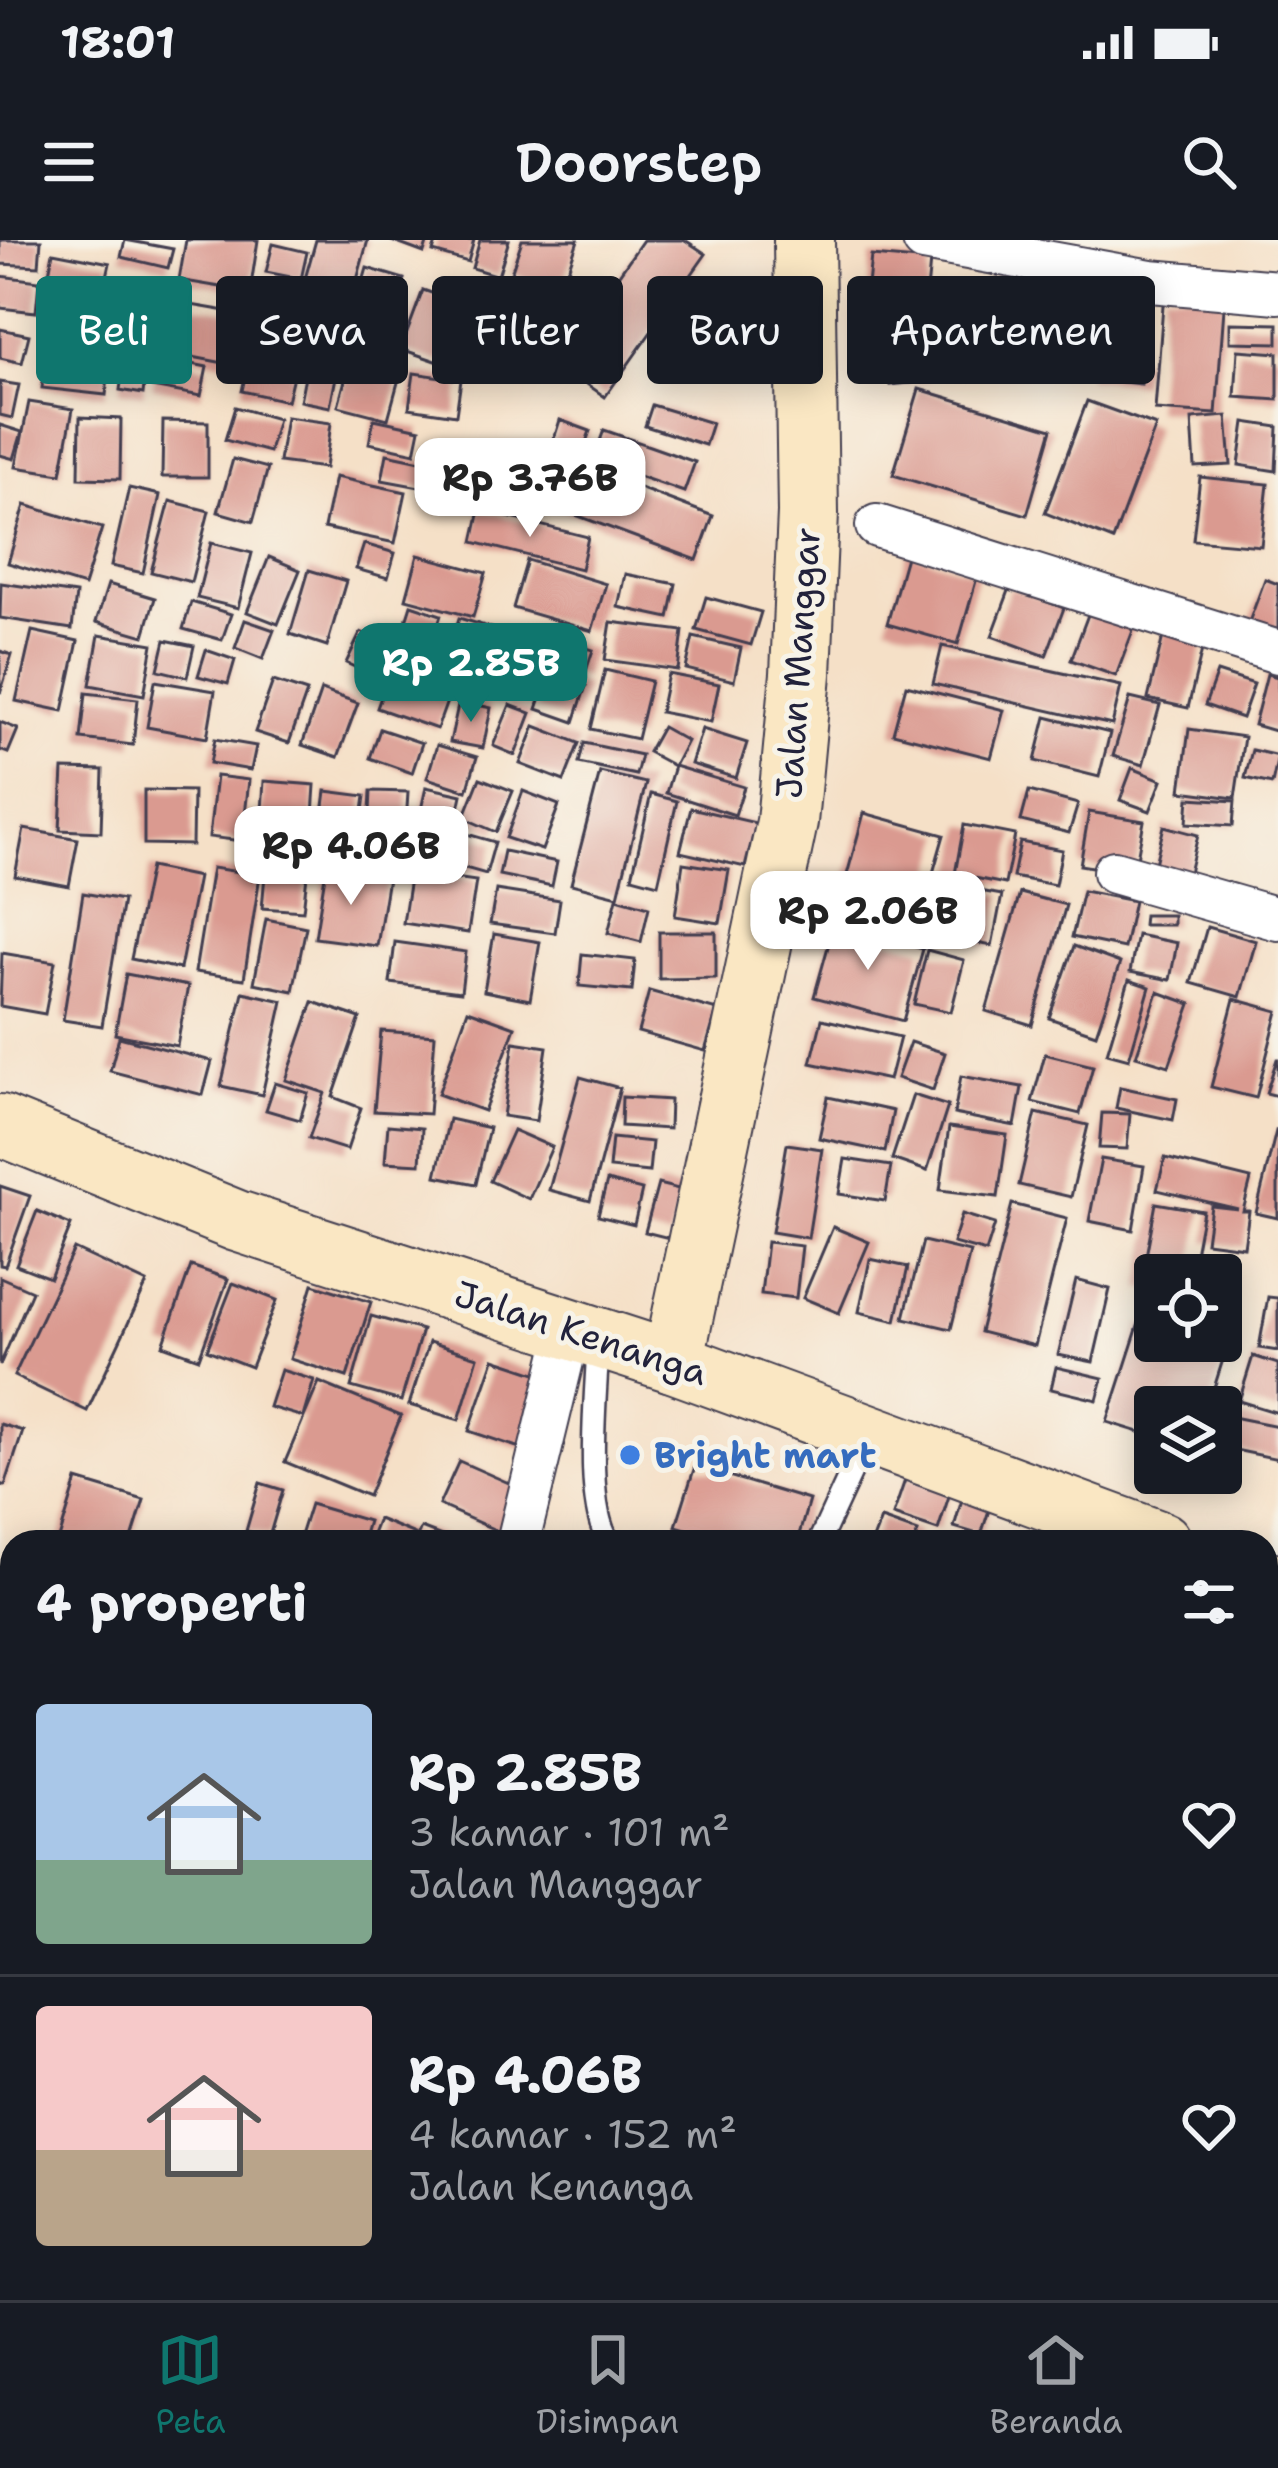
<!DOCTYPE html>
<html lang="id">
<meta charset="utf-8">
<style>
:root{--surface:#171b24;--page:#20242c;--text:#f1f3f6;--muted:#9ea1a6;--line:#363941;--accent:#0f766e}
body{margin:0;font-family:"Shantell Sans",sans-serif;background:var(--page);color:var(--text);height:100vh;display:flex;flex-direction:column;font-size:45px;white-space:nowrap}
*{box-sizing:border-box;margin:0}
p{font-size:39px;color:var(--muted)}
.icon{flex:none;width:66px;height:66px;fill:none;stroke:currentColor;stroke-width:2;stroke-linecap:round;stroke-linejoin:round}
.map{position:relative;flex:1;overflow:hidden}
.sheet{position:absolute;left:0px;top:1290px;width:1278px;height:771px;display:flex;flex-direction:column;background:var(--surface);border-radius:36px 36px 0 0;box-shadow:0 6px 30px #0003}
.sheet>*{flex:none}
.banner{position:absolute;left:36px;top:36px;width:1206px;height:108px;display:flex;gap:24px}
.buttons{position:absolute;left:1134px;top:1014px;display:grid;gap:24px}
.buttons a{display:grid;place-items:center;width:108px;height:108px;border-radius:12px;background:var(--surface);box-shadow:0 6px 30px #0003;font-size:60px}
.price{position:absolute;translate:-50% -102px;padding:0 27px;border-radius:24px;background:#fff;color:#222;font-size:39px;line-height:78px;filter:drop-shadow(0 3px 6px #0008)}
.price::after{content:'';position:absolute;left:50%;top:72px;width:36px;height:27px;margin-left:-18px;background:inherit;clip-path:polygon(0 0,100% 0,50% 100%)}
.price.active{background:var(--accent);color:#fff}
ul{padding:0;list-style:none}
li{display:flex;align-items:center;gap:36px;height:300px;padding:0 36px}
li+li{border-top:3px solid var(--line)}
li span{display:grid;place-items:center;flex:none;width:336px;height:240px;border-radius:12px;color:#555}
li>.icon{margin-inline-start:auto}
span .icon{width:144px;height:144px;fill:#fffc;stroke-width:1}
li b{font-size:51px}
h2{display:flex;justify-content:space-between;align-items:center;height:144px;padding:0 36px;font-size:51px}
.pill{padding:0 42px;border-radius:12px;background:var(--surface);box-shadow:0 6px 30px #0003;font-size:42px;line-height:108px}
.pill.active{background:var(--accent);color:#fff}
.status{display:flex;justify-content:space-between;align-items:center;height:84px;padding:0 60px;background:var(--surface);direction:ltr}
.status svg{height:33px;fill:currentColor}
header{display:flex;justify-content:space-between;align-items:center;height:156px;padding:0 36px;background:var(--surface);font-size:54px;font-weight:600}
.tab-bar{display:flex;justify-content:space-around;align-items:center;height:168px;border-top:3px solid var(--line);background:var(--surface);font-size:33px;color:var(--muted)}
.tab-bar a{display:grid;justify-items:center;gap:6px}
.tab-bar .active{color:var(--accent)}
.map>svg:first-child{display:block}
</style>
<div class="status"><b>18:01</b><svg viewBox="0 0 49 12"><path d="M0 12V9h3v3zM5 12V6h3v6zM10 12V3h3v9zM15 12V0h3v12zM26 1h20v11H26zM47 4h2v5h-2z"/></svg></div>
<header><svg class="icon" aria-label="menu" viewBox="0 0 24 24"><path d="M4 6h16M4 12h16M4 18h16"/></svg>Doorstep<svg class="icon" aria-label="search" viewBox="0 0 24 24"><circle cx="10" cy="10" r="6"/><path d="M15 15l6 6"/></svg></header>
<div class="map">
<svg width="1278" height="2060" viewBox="0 0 1278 2060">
<rect width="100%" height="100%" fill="#f7f3e8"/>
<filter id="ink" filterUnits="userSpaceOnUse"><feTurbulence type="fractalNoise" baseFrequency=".00833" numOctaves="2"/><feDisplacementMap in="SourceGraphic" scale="24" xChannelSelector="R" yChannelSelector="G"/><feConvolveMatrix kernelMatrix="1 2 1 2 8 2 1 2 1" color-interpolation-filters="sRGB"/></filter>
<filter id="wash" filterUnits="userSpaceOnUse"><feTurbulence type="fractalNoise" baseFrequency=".004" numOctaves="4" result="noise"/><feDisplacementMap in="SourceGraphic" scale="48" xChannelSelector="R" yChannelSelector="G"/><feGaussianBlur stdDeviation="2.7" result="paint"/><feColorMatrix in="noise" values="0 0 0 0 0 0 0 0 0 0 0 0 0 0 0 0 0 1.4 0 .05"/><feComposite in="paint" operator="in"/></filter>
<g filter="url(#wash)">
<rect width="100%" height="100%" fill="#f5e0c7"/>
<g id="blocks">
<g fill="#da9a90">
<path d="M0 0H41L39 26 0 24Z"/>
<path d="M125 0 173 9 168 28 121 17Z"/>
<path d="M186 0H258L250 52 179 40Z"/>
<path d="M316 0H368L344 87 295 74Z"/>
<path d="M389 0H428L424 13Z"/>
<path d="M437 0H474L468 22 433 12Z"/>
<path d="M480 0H509L498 36 472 28Z"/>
<path d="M522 0H578L561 50 511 33Z"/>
<path d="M643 0H685L706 14 605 157 557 123Z"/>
<path d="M273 4 307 12 301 39 266 32Z"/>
<path d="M53 12 110 23 104 50 48 39Z"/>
<path d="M871 16 930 21 926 61 867 55Z"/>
<path d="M367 28 404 39 385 103 348 93Z"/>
<path d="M0 36 39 41 36 72 0 68Z"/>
<path d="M122 41 164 52 159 72 117 62Z"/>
<path d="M423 50 466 65 445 124 401 109Z"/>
<path d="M937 50 1058 58 1055 99 934 91Z"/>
<path d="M1164 52 1225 55 1216 174 1155 170Z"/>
<path d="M50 56 111 62 109 82 48 76Z"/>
<path d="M191 65 238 73 229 124 182 115Z"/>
<path d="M132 73 171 77 169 109 130 106Z"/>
<path d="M49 82 120 88 117 119 46 112Z"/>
<path d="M1230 83 1278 84V103L1230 102Z"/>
<path d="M0 89 29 95 22 123 0 118Z"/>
<path d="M254 96 300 106 287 161 242 151Z"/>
<path d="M1238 110 1278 113V160L1235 157Z"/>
<path d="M310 111 340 117 330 167 300 161Z"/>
<path d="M1092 112 1144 119 1141 144 1088 138Z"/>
<path d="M926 113 929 141 890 145 887 117Z"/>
<path d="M125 114 147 118 143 154 120 150Z"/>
<path d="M158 117 207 127 201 156 152 147Z"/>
<path d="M351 118 401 131 388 179 338 166Z"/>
<path d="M45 122 109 129 106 155 42 148Z"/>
<path d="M414 133 461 140 456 175 409 168Z"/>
<path d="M0 142 19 145 12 178 0 175Z"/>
<path d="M919 149 1052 189 1027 275 893 235Z"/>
<path d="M1087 161 1156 186 1113 300 1045 273Z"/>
<path d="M29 162 73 169 61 234 16 227Z"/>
<path d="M652 165 712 183 705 205 645 186Z"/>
<path d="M235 167 278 179 269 212 225 200Z"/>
<path d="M1227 176 1231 225 1195 227 1192 179Z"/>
<path d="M80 177 121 179 120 239 79 238Z"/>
<path d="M286 177 331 183 325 228 279 222Z"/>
<path d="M374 179 420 189 415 213 369 203Z"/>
<path d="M560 180 590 191 580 219 551 208Z"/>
<path d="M163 181 208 182V237H162Z"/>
<path d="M1245 182 1278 187 1276 231 1239 225Z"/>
<path d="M0 185 22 192 14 219 0 215Z"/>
<path d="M604 190 695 222 684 252 593 220Z"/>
<path d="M539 210 713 276 697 320 522 255Z"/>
<path d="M387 214 430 223 425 248 382 240Z"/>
<path d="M233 219 268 228 253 282 218 272Z"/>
<path d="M335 237 406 252 395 303 324 288Z"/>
<path d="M1200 237 1268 244 1261 306 1193 300Z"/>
<path d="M129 248 160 255 143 333 111 326Z"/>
<path d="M170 261 209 271 191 342 151 332Z"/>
<path d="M25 265 102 288 84 346 8 323Z"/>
<path d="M480 270 588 297 581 329 473 302Z"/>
<path d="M211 303 252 313 238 368 197 358Z"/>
<path d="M364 304 395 313 388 338 356 329Z"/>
<path d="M907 313 978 334 958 404 887 384Z"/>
<path d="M418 315 486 333 473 377 406 359Z"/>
<path d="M269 317 300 330 278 384 247 372Z"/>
<path d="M527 320 606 344 592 391 513 368Z"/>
<path d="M309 330 346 341 327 406 290 394Z"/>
<path d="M625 334 676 344 669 378 618 367Z"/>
<path d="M1265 339 1278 344V402L1246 390Z"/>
<path d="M1 343 76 354 72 389 0 378Z"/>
<path d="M108 344 155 358 144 396 96 382Z"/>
<path d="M1010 348 1064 368 1046 416 992 396Z"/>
<path d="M706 357 761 372 751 405 696 390Z"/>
<path d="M191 362 231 374 222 400 183 389Z"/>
<path d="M1092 364 1137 380 1116 436 1071 420Z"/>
<path d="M411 365 441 375 423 431 393 422Z"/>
<path d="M459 378 550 406 540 438 449 410Z"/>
<path d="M245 380 274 390 263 419 235 408Z"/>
<path d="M611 382 683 391 678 430 605 420Z"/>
<path d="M1165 388 1205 397 1188 468 1148 459Z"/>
<path d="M32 391 78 401 63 471 16 461Z"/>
<path d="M361 392 394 408 379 438 346 423Z"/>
<path d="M99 395 153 404 144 455 90 445Z"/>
<path d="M693 397 741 408 734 441 686 429Z"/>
<path d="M558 399 593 410 584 437 550 427Z"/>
<path d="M165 400 194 406 187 437 158 430Z"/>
<path d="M942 406 1121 446 1112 485 933 444Z"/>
<path d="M206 410 235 420 228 444 198 436Z"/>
<path d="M0 411 12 415 1 451 0 450Z"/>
<path d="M468 427 496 432 491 454 463 448Z"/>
<path d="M605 430 651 441 637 499 591 489Z"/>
<path d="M390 432 450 453 437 489 377 468Z"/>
<path d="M1217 432 1254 444 1242 478 1205 465Z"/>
<path d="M549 434 586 446 574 482 537 469Z"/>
<path d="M668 434 719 444 711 482 660 472Z"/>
<path d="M1267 434 1278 437V492L1254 485Z"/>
<path d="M155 441 215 451 207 498 147 487Z"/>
<path d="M273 441 307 452 289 503 255 492Z"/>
<path d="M906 445 1004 470 991 518 893 493Z"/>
<path d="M321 450 358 463 338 517 302 505Z"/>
<path d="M86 453 138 459 133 505 81 499Z"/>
<path d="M1130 458 1160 465 1143 525 1113 516Z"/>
<path d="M459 461 491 468 483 508 450 502Z"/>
<path d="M510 465 531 473 515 515 493 506Z"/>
<path d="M1046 477 1110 493 1099 537 1035 521Z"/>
<path d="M0 482 18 489 8 513 0 510Z"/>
<path d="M535 486 579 503 564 541 520 524Z"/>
<path d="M662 487 687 501 674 526 648 512Z"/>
<path d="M380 489 422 503 412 533 370 518Z"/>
<path d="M702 489 747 503 736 538 691 524Z"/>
<path d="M1189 489 1244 497 1235 558 1181 551Z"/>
<path d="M215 499 256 506 251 530 210 523Z"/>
<path d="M584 503 641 515 636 535 579 523Z"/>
<path d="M437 505 477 517 467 551 427 538Z"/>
<path d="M1252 510 1278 516 1272 544 1245 538Z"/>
<path d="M674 526 744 547 735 575 666 553Z"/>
<path d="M1132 528 1162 540 1150 571 1120 560Z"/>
<path d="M63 529 103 530 101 592 60 590Z"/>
<path d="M600 532 646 543 618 656 571 644Z"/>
<path d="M216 536 249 540 242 601 209 597Z"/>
<path d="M480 538 513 551 496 592 464 578Z"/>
<path d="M264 541 315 545 311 604 260 600Z"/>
<path d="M426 547 462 555 450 610 414 602Z"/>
<path d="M144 550 193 551 192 605 144 604Z"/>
<path d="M326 551 365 556 357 616 318 612Z"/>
<path d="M371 551 408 552 404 615 368 613Z"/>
<path d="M523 551 559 565 542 610 506 598Z"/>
<path d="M1029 551 1078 564 1069 593 1021 581Z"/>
<path d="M651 554 677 561 658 644 632 637Z"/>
<path d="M1189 558 1235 561 1233 586 1187 583Z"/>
<path d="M691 568 756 583 745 627 680 612Z"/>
<path d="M1089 572 1144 581 1134 634 1080 625Z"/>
<path d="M864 573 944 595 918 685 839 664Z"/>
<path d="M964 585 1015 595 1005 644 955 634Z"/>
<path d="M1164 586 1198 595 1188 637 1154 628Z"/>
<path d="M24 589 78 599 69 646 15 636Z"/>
<path d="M467 594 495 602 486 634 458 626Z"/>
<path d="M1020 602 1062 610 1055 645 1013 637Z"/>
<path d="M504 611 557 622 552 646 499 635Z"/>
<path d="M267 613 309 617 303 671 262 668Z"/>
<path d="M683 623 729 630 720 683 675 676Z"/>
<path d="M150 627 198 637 180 729 131 719Z"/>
<path d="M212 628 260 635 244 739 195 732Z"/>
<path d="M326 629 388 638 377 706 315 698Z"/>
<path d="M411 632 476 641 468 693 403 683Z"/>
<path d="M946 645 1002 655 992 706 937 695Z"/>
<path d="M496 650 560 660 555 693 490 684Z"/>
<path d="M1083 651 1134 661 1124 708 1072 697Z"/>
<path d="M83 653 123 660 102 786 63 780Z"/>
<path d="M1020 653 1066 665 1032 785 986 771Z"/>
<path d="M617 658 649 667 641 702 608 693Z"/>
<path d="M1144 675H1173V685H1143Z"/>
<path d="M266 679 306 687 293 751 254 743Z"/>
<path d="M834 685 923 709 903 781 814 757Z"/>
<path d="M1207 687 1256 701 1240 757 1191 743Z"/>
<path d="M659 692H716V738L659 739Z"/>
<path d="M494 694 540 702 530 760 484 751Z"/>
<path d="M1137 695 1177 703 1170 740 1130 732Z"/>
<path d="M395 702 466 712 461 752 390 743Z"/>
<path d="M1074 706 1120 723 1096 794 1049 778Z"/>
<path d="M927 710 964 720 951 772 914 764Z"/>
<path d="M2 713 55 722 45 774 0 766Z"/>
<path d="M582 714 635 720 632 751 579 746Z"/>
<path d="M126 734 188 746 177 806 115 794Z"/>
<path d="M1129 740 1150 747 1129 819 1107 813Z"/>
<path d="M649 751 717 770 705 811 638 792Z"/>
<path d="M243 752 283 761 262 855 221 846Z"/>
<path d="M1158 752 1191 764 1169 826 1136 816Z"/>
<path d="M1234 759 1278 771 1256 858 1211 847Z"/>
<path d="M313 762 360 778 333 857 361 868 347 910 309 898 325 853 286 840Z"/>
<path d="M468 770 515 787 484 871 438 854Z"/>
<path d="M822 779 900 797 889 840 811 823Z"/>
<path d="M381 791 435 795 429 874 374 871Z"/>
<path d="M119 797 212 821 203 855 110 831Z"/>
<path d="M514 802 547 807 536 881 503 876Z"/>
<path d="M910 802 945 813 933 850 897 838Z"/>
<path d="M1045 814 1093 826 1080 874 1032 862Z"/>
<path d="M1277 819H1278V856L1266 853Z"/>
<path d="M961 836 1022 847 1015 886 954 874Z"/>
<path d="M580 837 620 848 590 961 549 950Z"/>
<path d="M275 843 308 853 300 880 266 870Z"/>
<path d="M1120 847 1177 859 1173 880 1116 868Z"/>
<path d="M913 855 948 866 927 931 892 919Z"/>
<path d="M622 857 670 860 669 889 621 886Z"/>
<path d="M828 857 893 871 885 912 819 898Z"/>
<path d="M1036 873 1088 885 1071 957 1019 945Z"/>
<path d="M1102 873 1130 874 1127 909 1099 908Z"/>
<path d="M449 879 489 888 476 944 436 936Z"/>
<path d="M388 885 422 888 420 924 385 922Z"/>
<path d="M949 887 1007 895 998 957 940 950Z"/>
<path d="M513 890 552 907 529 959 490 941Z"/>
<path d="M1276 891 1278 892V978L1256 973Z"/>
<path d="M612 898 652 902 649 932 609 928Z"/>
<path d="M787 904 822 909 808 998 772 992Z"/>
<path d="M1165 918 1251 939 1243 971H1249L1244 1007 1206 1002 1211 966 1238 969 1157 950Z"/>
<path d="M845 919 891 926 885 961 839 954Z"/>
<path d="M1101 919 1144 926 1133 990 1089 981Z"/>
<path d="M607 941 642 950 634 985 598 976Z"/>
<path d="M658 944 683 950 669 998 645 992Z"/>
<path d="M0 946 30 956 5 1026 0 1025Z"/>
<path d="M1156 963 1203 971 1191 1035H1155V1051L1140 1048Z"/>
<path d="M1012 964 1067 978 1035 1106 980 1092Z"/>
<path d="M37 971 71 985 50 1038 16 1025Z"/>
<path d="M962 974 995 984 986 1012 953 1003Z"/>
<path d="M833 987 869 1002 839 1073 803 1058Z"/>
<path d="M923 1001 970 1012 951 1089 904 1078Z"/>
<path d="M767 1002 802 1006 796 1058 761 1054Z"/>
<path d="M74 1009 147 1043 87 1171 14 1136Z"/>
<path d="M870 1019 908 1027 896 1081 859 1072Z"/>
<path d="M191 1026 228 1039 199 1118 163 1105Z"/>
<path d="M0 1037 32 1051 0 1125Z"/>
<path d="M1076 1040 1110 1049 1093 1122 1058 1115Z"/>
<path d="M233 1043 277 1060 251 1127 207 1110Z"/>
<path d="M313 1044 371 1062 347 1137 290 1119Z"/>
<path d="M1268 1057 1278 1058V1111L1259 1108Z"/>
<path d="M371 1076 422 1090 401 1161 351 1147Z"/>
<path d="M1139 1083 1155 1088V1101H1197L1226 1110 1208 1167H1155V1197L1107 1182Z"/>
<path d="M429 1102 478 1117 459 1180 409 1165Z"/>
<path d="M1253 1116 1278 1124V1173L1239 1161Z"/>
<path d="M494 1119 548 1137 523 1209 469 1191Z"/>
<path d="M1056 1127 1103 1138 1097 1160 1051 1149Z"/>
<path d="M281 1130 314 1140 303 1177 269 1167Z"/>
<path d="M319 1142 401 1176 368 1256 285 1222Z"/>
<path d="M1228 1176 1278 1186V1219L1221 1207Z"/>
<path d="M0 1184 23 1191 5 1246 0 1244Z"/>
<path d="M459 1221 520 1248 500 1292 439 1265Z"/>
<path d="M695 1226 809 1260 797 1302H730L676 1286Z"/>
<path d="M906 1237 950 1253 938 1290 893 1275Z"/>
<path d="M77 1240 144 1260 131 1302H58Z"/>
<path d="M260 1243 283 1250 269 1297 246 1291Z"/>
<path d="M963 1256 991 1264 981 1295 954 1287Z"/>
<path d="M310 1264 368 1281 362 1302H298Z"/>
<path d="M378 1279 415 1294 411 1302H369Z"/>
<path d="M881 1279 918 1292 914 1302H872Z"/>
<path d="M421 1288 457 1302H415Z"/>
<path d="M1266 1398 1278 1402V1451L1266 1447Z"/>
<path d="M1267 1457 1278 1458V1487L1266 1486Z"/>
<path d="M1266 1493 1278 1497 1270 1539 1266 1537Z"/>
<path d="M1266 1556 1278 1559V1610L1266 1607Z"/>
<path d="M1272 1639 1278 1641V1765L1266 1761V1661Z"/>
<path d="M1266 1775 1277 1776 1275 1801 1266 1800Z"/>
<rect x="1266" y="1824" width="12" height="146"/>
<path d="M328 2049H375L373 2060 327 2057Z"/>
</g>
</g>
</g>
<g filter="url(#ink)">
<use href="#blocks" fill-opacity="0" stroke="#423e50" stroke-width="3"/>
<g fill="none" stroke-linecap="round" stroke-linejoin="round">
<g stroke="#423e50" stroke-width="26">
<g id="service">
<path d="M598 1102C597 1151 583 1263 609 1302"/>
<path d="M819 1302 866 1200"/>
</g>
</g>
<g stroke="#423e50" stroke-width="46">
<g id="minor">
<path d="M924 0 1150 41 1278 52"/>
<path d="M877 286 1278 412"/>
<path d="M1114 632 1278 679"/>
<path d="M518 1302 570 1088"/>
<path d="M445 2060 448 2049"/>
</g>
</g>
<g stroke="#423e50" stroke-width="64">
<g id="secondary">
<path d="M0 885 237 981 673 1122 1161 1302"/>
<path d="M673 1122 787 582 801 434 808 273 804 0"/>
<path d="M1266 1341 1278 1346"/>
</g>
</g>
<use href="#service" stroke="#fff" stroke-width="21"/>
<use href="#minor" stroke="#fff" stroke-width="42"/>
<use href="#secondary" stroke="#fae7c3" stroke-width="60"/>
</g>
</g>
<circle fill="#3f7fe0" stroke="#f7f3e8" stroke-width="4.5" cx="630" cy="1215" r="12"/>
<g text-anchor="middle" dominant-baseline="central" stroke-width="10" stroke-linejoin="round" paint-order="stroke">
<g font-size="36" fill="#22223b" stroke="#f7f3e8">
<text transform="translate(798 423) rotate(-86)">Jalan Manggar</text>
<text transform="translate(581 1093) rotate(18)">Jalan Kenanga</text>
</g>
<g font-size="36" font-weight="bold" fill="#366cbe" stroke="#f7f3e8" text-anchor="start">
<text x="654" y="1215">Bright mart</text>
</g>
</g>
</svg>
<div class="buttons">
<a><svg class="icon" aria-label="locate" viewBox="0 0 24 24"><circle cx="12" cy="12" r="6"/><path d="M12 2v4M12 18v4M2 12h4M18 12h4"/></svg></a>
<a><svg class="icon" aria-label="layers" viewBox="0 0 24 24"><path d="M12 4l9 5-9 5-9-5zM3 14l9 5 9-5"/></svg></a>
</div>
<b class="price" style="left:530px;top:300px">Rp 3.76B</b>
<b class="price active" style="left:471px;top:485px">Rp 2.85B</b>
<b class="price" style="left:351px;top:668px">Rp 4.06B</b>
<b class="price" style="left:868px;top:733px">Rp 2.06B</b>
<div class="banner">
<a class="pill active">Beli</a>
<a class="pill">Sewa</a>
<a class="pill">Filter</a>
<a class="pill">Baru</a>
<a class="pill">Apartemen</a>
</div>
<section class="sheet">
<h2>4 properti<svg class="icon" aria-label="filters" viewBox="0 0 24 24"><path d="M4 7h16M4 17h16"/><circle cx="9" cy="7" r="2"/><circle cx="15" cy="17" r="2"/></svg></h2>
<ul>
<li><span style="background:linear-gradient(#a9c7e8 65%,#7fa58c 0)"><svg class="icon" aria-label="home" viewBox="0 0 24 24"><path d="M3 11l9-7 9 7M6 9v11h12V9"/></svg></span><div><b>Rp 2.85B</b><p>3 kamar · 101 m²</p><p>Jalan Manggar</p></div><svg class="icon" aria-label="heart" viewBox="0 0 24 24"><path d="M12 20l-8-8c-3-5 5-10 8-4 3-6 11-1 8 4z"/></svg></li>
<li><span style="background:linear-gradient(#f6c9c9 60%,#b9a48a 0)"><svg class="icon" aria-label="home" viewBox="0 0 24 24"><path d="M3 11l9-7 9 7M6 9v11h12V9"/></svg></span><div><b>Rp 4.06B</b><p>4 kamar · 152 m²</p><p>Jalan Kenanga</p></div><svg class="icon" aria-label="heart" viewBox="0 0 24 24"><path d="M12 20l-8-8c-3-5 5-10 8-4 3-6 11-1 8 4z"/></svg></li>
</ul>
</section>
</div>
<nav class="tab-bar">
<a class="active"><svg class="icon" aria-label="map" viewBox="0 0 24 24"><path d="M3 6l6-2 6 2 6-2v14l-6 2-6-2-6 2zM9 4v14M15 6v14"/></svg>Peta</a>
<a><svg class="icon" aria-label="saved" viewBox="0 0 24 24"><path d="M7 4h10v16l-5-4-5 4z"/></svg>Disimpan</a>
<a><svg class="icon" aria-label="home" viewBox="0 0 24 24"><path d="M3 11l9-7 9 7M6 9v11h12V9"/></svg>Beranda</a>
</nav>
